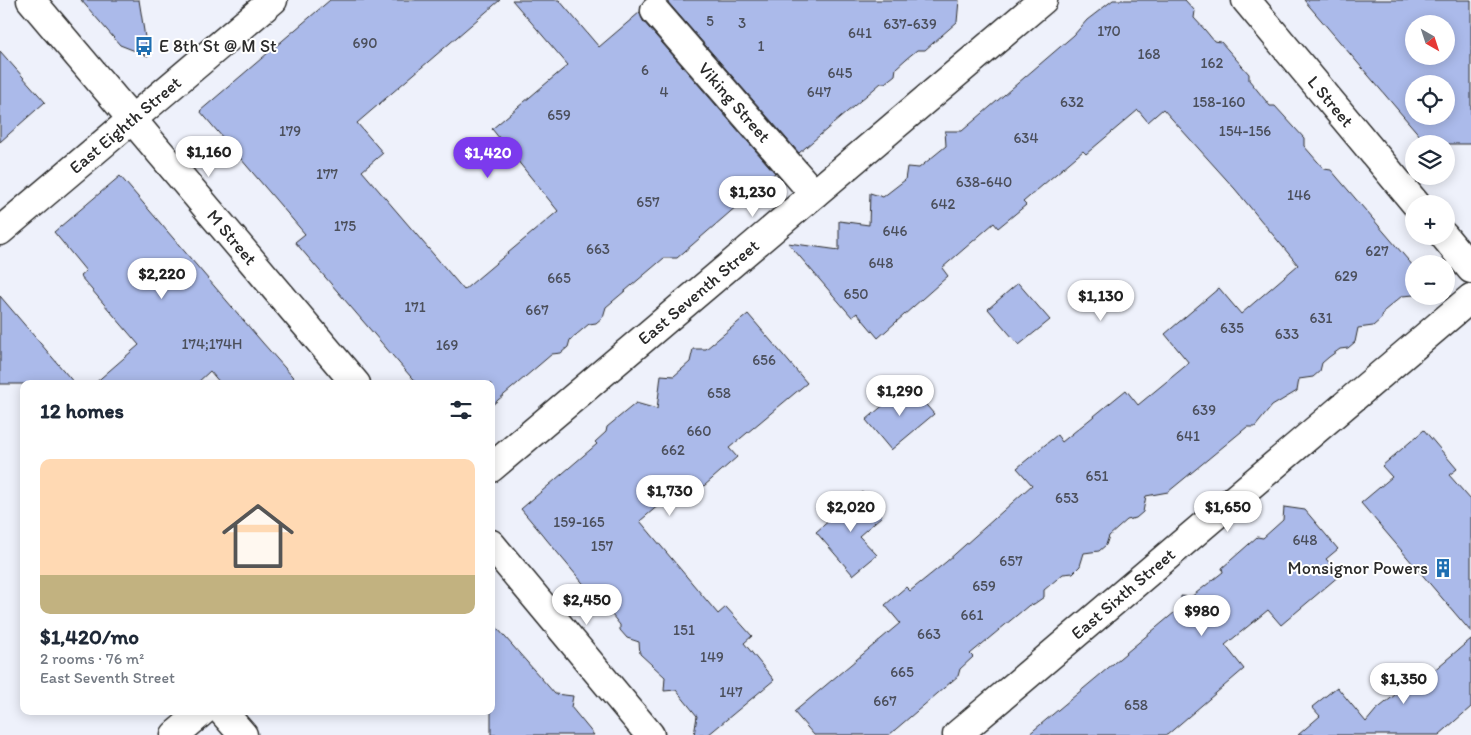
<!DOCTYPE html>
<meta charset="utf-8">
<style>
:root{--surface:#fff;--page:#f6f6f7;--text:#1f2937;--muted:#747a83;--line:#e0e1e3;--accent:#7c3aed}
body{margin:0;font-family:Itim,sans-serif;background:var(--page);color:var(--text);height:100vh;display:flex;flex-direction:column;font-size:19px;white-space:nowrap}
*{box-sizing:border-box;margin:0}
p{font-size:16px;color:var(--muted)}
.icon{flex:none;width:28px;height:28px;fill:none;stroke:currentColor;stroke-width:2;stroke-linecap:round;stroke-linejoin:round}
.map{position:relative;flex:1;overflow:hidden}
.sheet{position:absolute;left:20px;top:380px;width:475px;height:335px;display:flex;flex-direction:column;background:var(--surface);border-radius:10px;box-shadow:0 2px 12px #0003}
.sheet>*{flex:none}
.needle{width:32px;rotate:141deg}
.controls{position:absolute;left:1405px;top:15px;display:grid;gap:10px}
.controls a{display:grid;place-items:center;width:50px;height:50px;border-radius:50%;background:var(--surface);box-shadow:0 2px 12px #0003;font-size:25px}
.price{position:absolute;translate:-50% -42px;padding:0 11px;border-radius:18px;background:#fff;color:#222;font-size:16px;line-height:32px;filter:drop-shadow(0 1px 2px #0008)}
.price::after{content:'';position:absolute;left:50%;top:30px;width:15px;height:11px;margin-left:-8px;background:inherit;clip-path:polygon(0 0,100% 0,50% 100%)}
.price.on{background:var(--accent);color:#fff}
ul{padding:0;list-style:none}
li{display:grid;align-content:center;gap:10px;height:265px;padding:0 20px}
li+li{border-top:1px solid var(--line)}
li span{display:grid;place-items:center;height:155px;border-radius:10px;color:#555}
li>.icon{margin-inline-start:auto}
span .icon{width:90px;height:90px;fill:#fffc;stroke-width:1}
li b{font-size:21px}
h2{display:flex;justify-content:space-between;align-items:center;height:60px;padding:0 20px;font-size:21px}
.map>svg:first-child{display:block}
</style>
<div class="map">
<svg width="1471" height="735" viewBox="0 0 1471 735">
<rect width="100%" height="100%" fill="#eef1fb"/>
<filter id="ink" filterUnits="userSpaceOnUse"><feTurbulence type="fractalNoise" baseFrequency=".02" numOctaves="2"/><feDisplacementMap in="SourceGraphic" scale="10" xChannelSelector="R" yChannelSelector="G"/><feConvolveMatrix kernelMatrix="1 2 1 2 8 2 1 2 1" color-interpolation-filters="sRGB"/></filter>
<g filter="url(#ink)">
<g fill="#abbaea" stroke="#2b2b2b" fill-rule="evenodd">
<path d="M81 0H139L148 56 120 45Z"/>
<path d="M330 0H500L357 123 383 153 362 171 464 290 558 211 492 129 568 65 512 0H559L599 47 640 12 643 21 775 173 677 258H664L606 307 603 317 596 323 589 324 570 340 568 347 561 353 552 354 491 406V384H417L295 242 305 234 200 111Z"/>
<path d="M666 0H959L957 22 925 50H917L906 59 896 68 895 75 885 83H881L799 153Z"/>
<path d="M1113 0H1185L1195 11 1194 18 1205 30 1214 41 1221 42 1249 74V80L1270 106H1275L1304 138V146L1324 169 1331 170 1414 267V295L1402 296 1384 311 1381 319 1373 326 1358 328 1355 342 1348 348 1340 349 1329 357 1322 363 1320 371 1313 377 1299 379 1297 391 1272 406 1255 427H1247L1168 492 1146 496 1143 512 1136 518 1127 520 1109 536 1106 545 1099 551 1084 553 1080 566 1073 573 1063 574 1044 590V597L1034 604 1028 606 970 654 973 657 960 669 958 676 889 735H814L794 712 900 623 885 605 906 587 910 591 946 562 1032 485 1017 468 1057 435 1062 442 1126 390 1138 405 1189 363 1165 334 1219 288 1241 314 1298 265 1235 189 1163 109 1148 122 1138 110 1086 154 1083 151 1023 202 1026 205 998 228 994 223 942 268 948 276 878 338 857 313 852 317 788 243 839 250V221L869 225 870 193 883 197 905 180 907 167 919 168 946 146 945 131H962L1074 35 1087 20Z"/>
<path d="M1304 0H1471V144H1427ZM1414 24H1446V56H1414ZM1414 84H1446V116H1414Z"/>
<path d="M0 51 45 102 0 142Z"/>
<path d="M120 176 262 342 299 384H221L210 371 196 384H94L139 345 80 276 86 271 54 232Z"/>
<path d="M1018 283 1050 320 1019 345 988 309Z"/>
<path d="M0 296 75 384H0Z"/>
<path d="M748 314 807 383 729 448 737 457 696 493 686 482 640 521 718 614 726 607 752 636 744 643 774 680 708 735H694L697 716 676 690 664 691 665 677 640 654 639 642 627 638 620 630V625L604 605 592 606V594L521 509 597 444 595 442 606 432 607 427 636 403 657 409 661 375 674 376 690 362 693 349H706Z"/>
<path d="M908 384 934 414 891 450 866 420Z"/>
<path d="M1424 430 1457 469 1449 475 1471 500V632L1361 503 1392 477 1382 466Z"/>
<path d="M862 492 882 516 859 536 877 555 853 575 816 532Z"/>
<path d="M1284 507 1305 510 1338 549 1326 559 1340 575 1281 625 1268 610 1225 645 1244 669 1167 735H1028L1181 607V596L1191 597 1223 572 1222 568 1257 537 1263 538 1283 520Z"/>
<path d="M491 621 555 694 573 696 571 707 594 735H491Z"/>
<path d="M1471 639V707L1439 735H1298L1320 716 1312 707 1337 687 1366 722 1376 710 1409 684 1413 688Z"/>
</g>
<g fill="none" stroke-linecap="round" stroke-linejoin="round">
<g stroke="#2b2b2b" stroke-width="31">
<g id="street">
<path id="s1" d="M31 0 356 384"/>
<path id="s2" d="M655 11 814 194"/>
<path id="s3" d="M0 231 273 0"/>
<path id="s4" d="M491 468 1043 0"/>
<path d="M491 544 650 735"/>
<path d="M222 711 243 735"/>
<path d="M175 735 203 711"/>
<path id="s5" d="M957 735 1471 298"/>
</g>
</g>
<g stroke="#2b2b2b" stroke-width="31">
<g id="primary">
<path id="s6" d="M1246 0 1416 204"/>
<path d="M1444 236 1471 269"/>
</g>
</g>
<use href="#street" stroke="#fff" stroke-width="28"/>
<use href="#primary" stroke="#fff" stroke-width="28"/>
</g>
</g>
<defs>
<g id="bus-bare" transform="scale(1.5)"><path d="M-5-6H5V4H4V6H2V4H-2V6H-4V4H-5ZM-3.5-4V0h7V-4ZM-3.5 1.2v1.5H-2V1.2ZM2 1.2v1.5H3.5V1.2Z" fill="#1f6fb2" stroke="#fff" stroke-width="2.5" paint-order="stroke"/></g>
<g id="building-bare" transform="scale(1.5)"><path d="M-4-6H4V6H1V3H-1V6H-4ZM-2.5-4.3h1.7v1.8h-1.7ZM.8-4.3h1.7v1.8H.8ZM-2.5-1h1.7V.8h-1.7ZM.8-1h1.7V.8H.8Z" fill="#1f6fb2" stroke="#fff" stroke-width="2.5" paint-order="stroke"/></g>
</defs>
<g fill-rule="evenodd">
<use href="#bus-bare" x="144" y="46"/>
<use href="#building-bare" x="1443" y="568"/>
</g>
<g text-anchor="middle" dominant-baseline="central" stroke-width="4" stroke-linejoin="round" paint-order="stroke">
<g font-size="15" fill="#4b4f5b">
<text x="710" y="21">5</text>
<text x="742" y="23">3</text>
<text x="910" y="24">637-639</text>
<text x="1109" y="31">170</text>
<text x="860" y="33">641</text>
<text x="365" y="43">690</text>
<text x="761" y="46">1</text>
<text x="1149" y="54">168</text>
<text x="1212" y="63">162</text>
<text x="645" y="70">6</text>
<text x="840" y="73">645</text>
<text x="664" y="92">4</text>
<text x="819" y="92">647</text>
<text x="1072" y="102">632</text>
<text x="1219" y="102">158-160</text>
<text x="559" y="115">659</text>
<text x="290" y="131">179</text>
<text x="1245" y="131">154-156</text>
<text x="1026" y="138">634</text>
<text x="327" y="174">177</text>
<text x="984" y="182">638-640</text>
<text x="1299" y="195">146</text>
<text x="648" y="202">657</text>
<text x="943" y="204">642</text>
<text x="345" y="226">175</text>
<text x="895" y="231">646</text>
<text x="598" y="249">663</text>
<text x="1377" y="251">627</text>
<text x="881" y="263">648</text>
<text x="1346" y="276">629</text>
<text x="559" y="278">665</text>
<text x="856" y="294">650</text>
<text x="415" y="307">171</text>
<text x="537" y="310">667</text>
<text x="1321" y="318">631</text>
<text x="1232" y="328">635</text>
<text x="1287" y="334">633</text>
<text x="212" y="344">174;174H</text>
<text x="447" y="345">169</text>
<text x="764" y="360">656</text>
<text x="719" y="393">658</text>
<text x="1204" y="410">639</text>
<text x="699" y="431">660</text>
<text x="1188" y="436">641</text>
<text x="673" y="450">662</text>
<text x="1097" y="476">651</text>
<text x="1067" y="498">653</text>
<text x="579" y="522">159-165</text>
<text x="1305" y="540">648</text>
<text x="602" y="546">157</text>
<text x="1011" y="561">657</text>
<text x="984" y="586">659</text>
<text x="972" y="615">661</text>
<text x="684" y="630">151</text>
<text x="929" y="634">663</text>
<text x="712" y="657">149</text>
<text x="902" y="672">665</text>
<text x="731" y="692">147</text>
<text x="885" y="701">667</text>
<text x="1136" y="705">658</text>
</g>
<g font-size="18" fill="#2b2b2b" stroke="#fff" text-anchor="start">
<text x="159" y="46">E 8th St @ M St</text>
<text x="1428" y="568" text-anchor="end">Monsignor Powers</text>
</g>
<g font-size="18" fill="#2b2b2b" stroke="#fff">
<text stroke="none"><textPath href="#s2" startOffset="121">Viking Street</textPath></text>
<text stroke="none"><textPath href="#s6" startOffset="132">L Street</textPath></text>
<text stroke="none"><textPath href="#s3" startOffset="164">East Eighth Street</textPath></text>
<text stroke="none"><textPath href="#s1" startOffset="311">M Street</textPath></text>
<text stroke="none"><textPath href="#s4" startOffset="272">East Seventh Street</textPath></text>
<text stroke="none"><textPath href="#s5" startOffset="218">East Sixth Street</textPath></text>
</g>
</g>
</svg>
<div class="controls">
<a><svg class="needle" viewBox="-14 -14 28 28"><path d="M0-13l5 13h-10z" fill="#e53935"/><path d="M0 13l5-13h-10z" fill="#747a83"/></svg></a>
<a><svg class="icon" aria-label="locate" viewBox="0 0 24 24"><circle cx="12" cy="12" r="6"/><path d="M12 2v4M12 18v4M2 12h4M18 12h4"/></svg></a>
<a><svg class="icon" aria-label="layers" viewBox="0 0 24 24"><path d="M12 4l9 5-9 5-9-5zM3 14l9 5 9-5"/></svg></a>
<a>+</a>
<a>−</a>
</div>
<b class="price" style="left:209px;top:178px">$1,160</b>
<b class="price on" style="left:488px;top:179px">$1,420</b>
<b class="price" style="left:753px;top:218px">$1,230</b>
<b class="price" style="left:162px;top:300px">$2,220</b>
<b class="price" style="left:1101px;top:322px">$1,130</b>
<b class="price" style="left:900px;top:417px">$1,290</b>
<b class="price" style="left:670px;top:517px">$1,730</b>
<b class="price" style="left:851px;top:533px">$2,020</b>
<b class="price" style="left:1228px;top:533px">$1,650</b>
<b class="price" style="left:587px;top:626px">$2,450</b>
<b class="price" style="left:1202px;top:637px">$980</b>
<b class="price" style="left:1404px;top:705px">$1,350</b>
<section class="sheet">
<h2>12 homes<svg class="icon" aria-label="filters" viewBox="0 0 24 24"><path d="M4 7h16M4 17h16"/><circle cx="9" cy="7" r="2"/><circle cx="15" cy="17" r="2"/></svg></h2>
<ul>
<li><span style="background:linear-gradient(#ffd9b3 75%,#c2b280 0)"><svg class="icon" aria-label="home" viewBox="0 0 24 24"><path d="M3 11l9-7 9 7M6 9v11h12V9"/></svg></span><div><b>$1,420/mo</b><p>2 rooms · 76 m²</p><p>East Seventh Street</p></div></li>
</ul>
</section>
</div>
